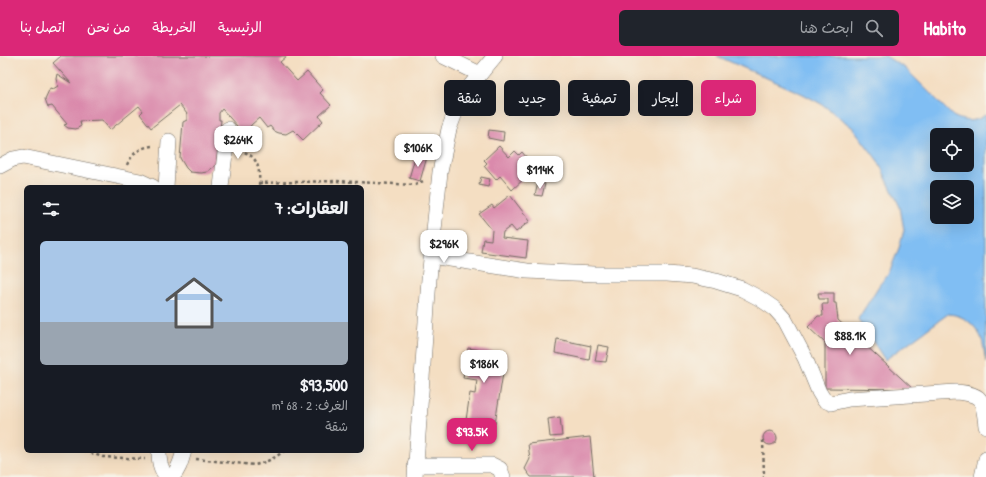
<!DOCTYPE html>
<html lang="ar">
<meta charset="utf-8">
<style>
:root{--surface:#171b24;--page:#20242c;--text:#f1f3f6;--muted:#9ea1a6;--accent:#db2777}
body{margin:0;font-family:"Patrick Hand","Playpen Sans Arabic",sans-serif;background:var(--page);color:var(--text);direction:rtl;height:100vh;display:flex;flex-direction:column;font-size:15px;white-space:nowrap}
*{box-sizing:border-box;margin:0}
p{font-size:13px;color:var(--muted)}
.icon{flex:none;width:22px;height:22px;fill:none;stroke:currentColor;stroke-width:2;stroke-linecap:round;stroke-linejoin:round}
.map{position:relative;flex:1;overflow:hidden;direction:ltr}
.panel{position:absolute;left:24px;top:129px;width:340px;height:268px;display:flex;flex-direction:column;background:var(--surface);border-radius:6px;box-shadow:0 4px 16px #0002;direction:rtl}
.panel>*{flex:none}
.hud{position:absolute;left:376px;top:24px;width:380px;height:36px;direction:rtl;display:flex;gap:8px}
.controls{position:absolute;left:930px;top:72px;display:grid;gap:8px}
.controls a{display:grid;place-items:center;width:44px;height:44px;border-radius:6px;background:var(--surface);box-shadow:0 4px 16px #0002;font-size:20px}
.price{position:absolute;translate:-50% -34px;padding:0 9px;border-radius:8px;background:#fff;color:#222;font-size:13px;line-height:26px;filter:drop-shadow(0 1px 2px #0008)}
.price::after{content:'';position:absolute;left:50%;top:24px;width:12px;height:9px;margin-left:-6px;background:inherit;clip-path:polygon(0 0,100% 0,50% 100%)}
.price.on{background:var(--accent);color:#fff}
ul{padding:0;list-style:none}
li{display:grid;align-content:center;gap:8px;height:212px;padding:0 16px}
li span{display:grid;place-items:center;height:124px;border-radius:6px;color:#555}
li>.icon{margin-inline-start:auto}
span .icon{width:72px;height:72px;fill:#fffc;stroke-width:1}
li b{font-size:17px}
h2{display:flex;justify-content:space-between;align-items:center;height:48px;padding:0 16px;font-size:17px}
.tag{padding:0 14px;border-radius:6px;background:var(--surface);box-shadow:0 4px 16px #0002;font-size:14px;line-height:36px}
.tag.on{background:var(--accent);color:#fff}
header{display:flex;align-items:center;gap:24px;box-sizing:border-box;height:56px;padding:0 20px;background:var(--accent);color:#fff}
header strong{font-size:19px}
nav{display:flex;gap:22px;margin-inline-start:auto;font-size:14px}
.search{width:280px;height:36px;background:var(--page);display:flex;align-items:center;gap:10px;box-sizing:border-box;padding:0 14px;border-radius:6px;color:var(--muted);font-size:15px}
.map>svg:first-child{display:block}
</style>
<header>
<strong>Habito</strong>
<div class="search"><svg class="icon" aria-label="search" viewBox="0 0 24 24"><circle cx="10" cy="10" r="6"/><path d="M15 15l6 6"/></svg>ابحث هنا</div>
<nav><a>الرئيسية</a><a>الخريطة</a><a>من نحن</a><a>اتصل بنا</a></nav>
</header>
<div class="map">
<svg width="986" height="421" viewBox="0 0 986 421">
<rect width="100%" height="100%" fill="#f7f3e8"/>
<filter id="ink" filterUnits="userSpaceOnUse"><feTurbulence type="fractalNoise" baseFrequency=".025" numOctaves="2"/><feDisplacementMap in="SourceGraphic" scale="8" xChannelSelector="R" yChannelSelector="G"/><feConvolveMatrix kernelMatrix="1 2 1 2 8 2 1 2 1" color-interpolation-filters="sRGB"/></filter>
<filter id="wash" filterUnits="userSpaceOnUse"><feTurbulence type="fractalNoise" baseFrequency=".012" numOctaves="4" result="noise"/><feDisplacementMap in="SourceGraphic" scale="16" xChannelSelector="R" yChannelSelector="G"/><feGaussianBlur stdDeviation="0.9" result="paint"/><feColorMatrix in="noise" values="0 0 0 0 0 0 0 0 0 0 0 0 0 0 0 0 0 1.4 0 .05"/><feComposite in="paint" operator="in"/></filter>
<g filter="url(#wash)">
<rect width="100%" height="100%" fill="#f4dec2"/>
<path fill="#80bef3" stroke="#56748f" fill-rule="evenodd" d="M717 0H885L905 12 953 60C964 66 976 67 986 58V306C984 298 984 288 981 281 974 267 963 259 948 258L885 304 858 263 880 228 888 219 899 192 904 174 900 151 878 105 853 72 823 49 803 38ZM937 79H967V109H937ZM937 131H967V161H937Z"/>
<g id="blocks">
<g fill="#da8aac">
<path d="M61 0H287L280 6 297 25 307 16 323 34 320 37 331 49 319 60 323 65 303 84 293 74 286 78 279 77 274 75 270 70 267 72 259 62 251 69 247 77 238 76 237 70 222 53 219 57V64H221L216 109 207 116 201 117 190 116 186 112 180 102 183 66 187 64V58L180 49 151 72 140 58 143 55 139 50 110 74 102 64 80 65 81 70 76 73 68 72 64 69 67 68 52 50 48 51 45 43 50 32 53 33 58 30 56 23 57 18 71 27 53 7Z"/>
<path d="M489 74 504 76 503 85 488 82Z"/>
<path d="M499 90 509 101 515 95 519 99 522 96 538 115 528 123 526 121 512 134 500 120 496 124 484 110 487 107 484 104Z"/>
<path d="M416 98 427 101 420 125 409 122Z"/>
<path d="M481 121 490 123 488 131 479 129Z"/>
<path d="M538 127 545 128 542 140 535 139Z"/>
<path d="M510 139 530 165 516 176 511 170 503 176 502 182 528 185 526 202 481 196 483 183 491 184 492 174 479 158 492 149 494 152Z"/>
<path d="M818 237H834V247H836L838 264 913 333 825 332V287L808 271 818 260H823L822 248H828V243H819Z"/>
<path d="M557 283 591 290 589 304 555 297Z"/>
<path d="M598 289 609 291 606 306 595 305Z"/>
<path d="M468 292 506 298 495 368 466 364 470 337 475 338 477 324 463 322Z"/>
<path d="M560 361 562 380 550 381 548 363Z"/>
<circle cx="770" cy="382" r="7"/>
<path d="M590 381 594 421H531L525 413 530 403 528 388Z"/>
</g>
</g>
</g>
<g filter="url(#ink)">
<use href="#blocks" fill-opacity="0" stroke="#716a60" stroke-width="1"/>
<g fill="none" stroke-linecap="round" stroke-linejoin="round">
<g stroke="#716a60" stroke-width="16">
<g id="minor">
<path d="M443 0 480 18"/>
<path d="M0 110 13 103 23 101 140 125 153 131"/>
<path d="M166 131 169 85"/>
<path d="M221 131 228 73"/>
<path d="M431 200 527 215 595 218H667L692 220 716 225 742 233 759 242 775 253 785 264 805 302 819 336 824 344 831 347 849 343 956 336C984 338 983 345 986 370"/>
<path d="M159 395C159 405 160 413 167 421"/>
<path d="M415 409H492L500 413 503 421"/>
<path d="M172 421C179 414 181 405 184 395"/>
<path d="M415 421 429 223 440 116 449 73 458 49 471 29 495 0"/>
<path d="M982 421 986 403"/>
</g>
</g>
<g stroke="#716a60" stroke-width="2.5" stroke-dasharray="3 3" stroke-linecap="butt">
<path d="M239 94C259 100 260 112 259 131"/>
<path d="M127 109C132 97 142 90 154 90"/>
<path d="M259 127 336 125 415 129 425 124"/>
<path d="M763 384 764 421"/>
<path d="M85 395 103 401 145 403"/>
<path d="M196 403 254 409C265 407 275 402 284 395"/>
</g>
<use href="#minor" stroke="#fff" stroke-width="15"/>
</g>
</g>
</svg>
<div class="controls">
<a><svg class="icon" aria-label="locate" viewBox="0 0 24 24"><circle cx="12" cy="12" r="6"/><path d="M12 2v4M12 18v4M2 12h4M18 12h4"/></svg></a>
<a><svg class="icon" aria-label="layers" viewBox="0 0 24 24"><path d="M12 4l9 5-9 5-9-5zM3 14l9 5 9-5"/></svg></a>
</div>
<b class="price" style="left:238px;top:104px">$264K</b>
<b class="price" style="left:418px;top:112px">$106K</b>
<b class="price" style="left:540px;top:134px">$114K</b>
<b class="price" style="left:444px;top:208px">$296K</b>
<b class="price" style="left:850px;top:300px">$88.1K</b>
<b class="price" style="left:484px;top:328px">$186K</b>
<b class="price on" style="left:472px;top:396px">$93.5K</b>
<div class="hud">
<a class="tag on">شراء</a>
<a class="tag">إيجار</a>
<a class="tag">تصفية</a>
<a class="tag">جديد</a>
<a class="tag">شقة</a>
</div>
<section class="panel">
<h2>العقارات: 7<svg class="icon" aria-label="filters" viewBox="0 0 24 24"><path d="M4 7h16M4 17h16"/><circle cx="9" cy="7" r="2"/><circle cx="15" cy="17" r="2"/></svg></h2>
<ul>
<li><span style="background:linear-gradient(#a9c7e8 65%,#9aa5b1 0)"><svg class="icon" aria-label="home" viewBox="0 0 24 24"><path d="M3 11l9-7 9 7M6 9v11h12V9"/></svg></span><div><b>$93,500</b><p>الغرف: 2 · 68 m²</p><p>شقة</p></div></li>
</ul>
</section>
</div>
